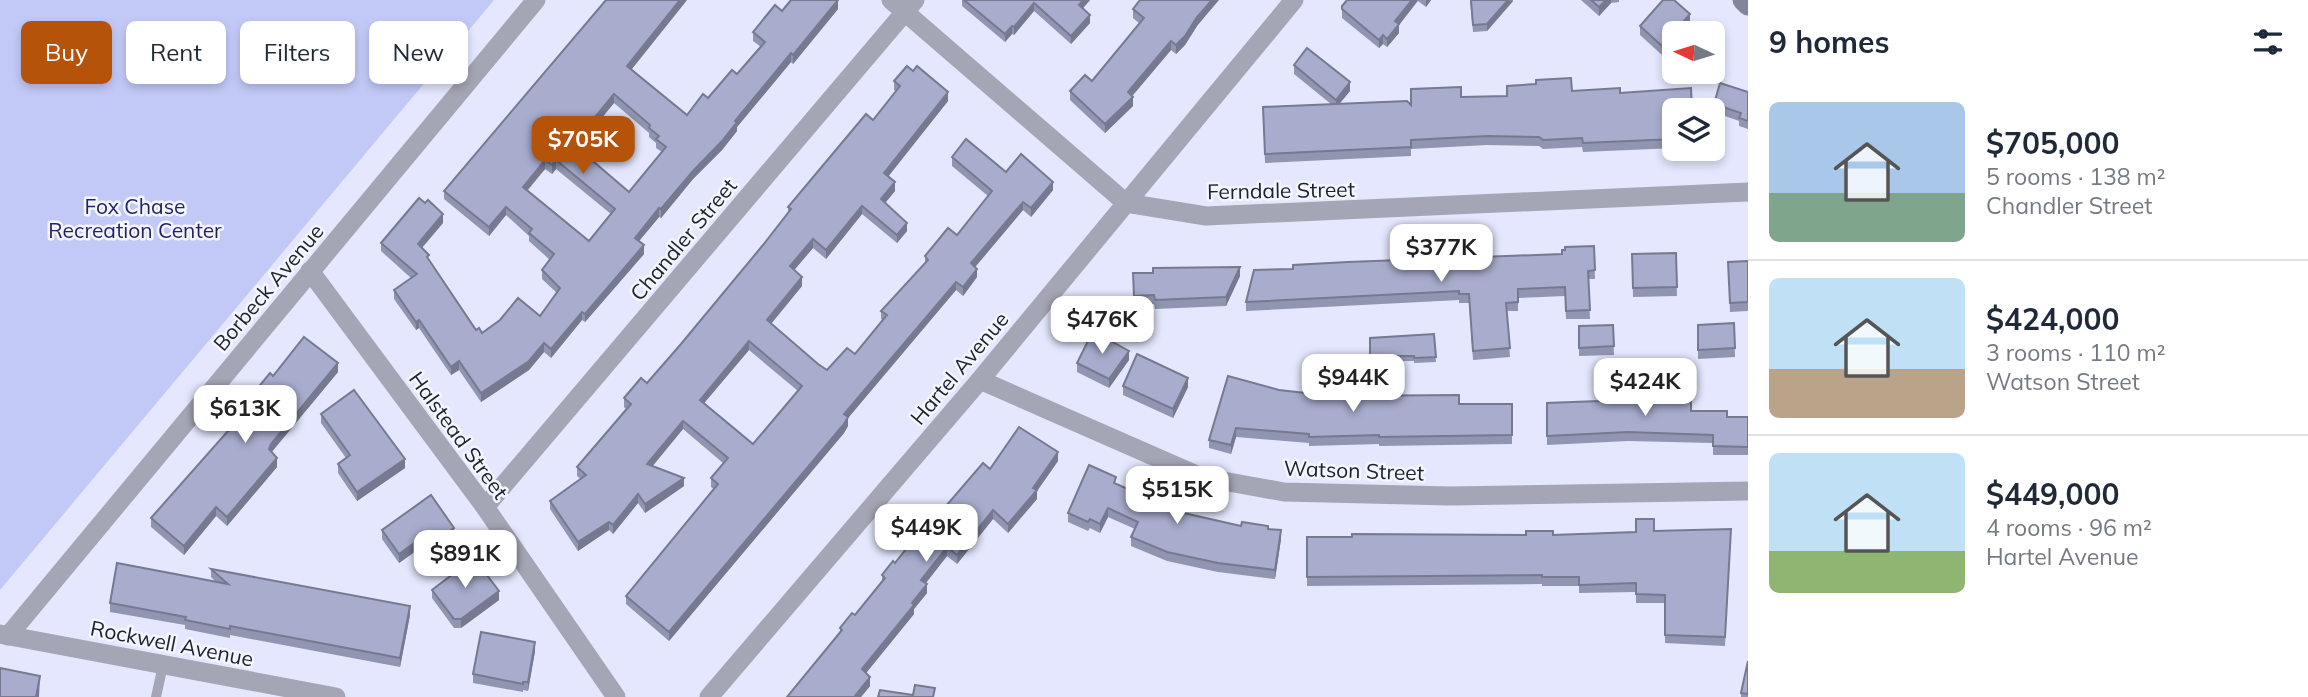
<!DOCTYPE html>
<meta charset="utf-8">
<style>
:root{--surface:#fff;--page:#f6f6f7;--text:#1f2937;--muted:#747a83;--line:#e0e1e3;--accent:#b45309}
body{margin:0;font-family:Mulish,sans-serif;background:var(--page);color:var(--text);height:100vh;display:flex;flex-direction:column;font-size:26px;white-space:nowrap}
*{box-sizing:border-box;margin:0}
p{font-size:23px;color:var(--muted)}
.icon{flex:none;width:38px;height:38px;fill:none;stroke:currentColor;stroke-width:2;stroke-linecap:round;stroke-linejoin:round}
.map{position:relative;flex:1;overflow:hidden}
.details{display:flex;flex-direction:column;background:var(--surface);width:560px}
.details>*{flex:none}
.banner{position:absolute;left:21px;top:21px;width:665px;height:63px;display:flex;gap:14px}
.needle{width:46px;rotate:274deg}
.buttons{position:absolute;left:1662px;top:21px;display:grid;gap:14px}
.buttons a{display:grid;place-items:center;width:63px;height:63px;border-radius:10px;background:var(--surface);box-shadow:0 4px 10px #0003;font-size:35px}
.price{position:absolute;translate:-50% -60px;padding:0 16px;border-radius:14px;background:#fff;color:#222;font-size:23px;line-height:46px;filter:drop-shadow(0 2px 4px #0008)}
.price::after{content:'';position:absolute;left:50%;top:42px;width:21px;height:16px;margin-left:-10px;background:inherit;clip-path:polygon(0 0,100% 0,50% 100%)}
.price.current{background:var(--accent);color:#fff}
ul{padding:0;list-style:none}
li{display:flex;align-items:center;gap:21px;height:175px;padding:0 21px}
li+li{border-top:2px solid var(--line)}
li span{display:grid;place-items:center;flex:none;width:196px;height:140px;border-radius:10px;color:#555}
li>.icon{margin-inline-start:auto}
span .icon{width:84px;height:84px;fill:#fffc;stroke-width:1}
li b{font-size:30px}
h2{display:flex;justify-content:space-between;align-items:center;height:84px;padding:0 21px;font-size:30px}
.pill{padding:0 24px;border-radius:10px;background:var(--surface);box-shadow:0 4px 10px #0003;font-size:24px;line-height:63px}
.pill.current{background:var(--accent);color:#fff}
main{display:flex;flex:1;min-height:0}
.map>svg:first-child{display:block}
</style>
<main>
<div class="map">
<svg width="1748" height="697" viewBox="0 0 1748 697">
<rect width="100%" height="100%" fill="#e4e7fd"/>
<path fill="#c3c9f7" d="M0 0H494L0 590Z"/>
<g fill="none" stroke-linecap="round" stroke-linejoin="round">
<path stroke="#a4a6b5" stroke-width="10" d="M156 697 163 665"/>
<g stroke="#a4a6b5" stroke-width="19">
<path d="M891 0 1126 203 1206 216 1748 192"/>
<path d="M310 271 485 507 616 697"/>
<path d="M980 380 1201 477 1284 492 1450 496 1748 491"/>
<path d="M485 507 915 0"/>
<path d="M0 634 336 697"/>
<path d="M8 636 536 0"/>
<path d="M709 697 980 380 1294 0"/>
</g>
<path stroke="#83869b" stroke-width="21" d="M1743 0 1748 5"/>
</g>
<g fill="#9095b1" fill-rule="evenodd">
<path d="M687 0 631 70 687 115 737 74 761 47 753 41V32L782 11 838 9 793 64 791 62 737 127V131L722 150 693 179 661 218 659 217 639 241 644 254 585 322 582 320 551 358 544 352 529 370 481 402 459 370 451 375 419 328 416 330 394 299V290L411 278 381 251V243L443 223 422 248 429 261 476 330 482 333 540 316 557 293 542 279V270L550 260 529 241V236L506 215 489 236 444 199V191ZM614 103 649 133V137L656 143V148L662 152 629 192 577 148ZM545 169 552 174 556 169 611 214 589 241 528 190Z"/>
<path d="M962 0H1090L1083 8 1090 23 1071 44 1034 11 1014 35 1012 34 1005 42 962 6Z"/>
<path d="M1347 0H1431L1426 7 1418 1 1399 25V33L1387 47 1383 44 1379 48 1342 18V6Z"/>
<path d="M1470 0H1513V1L1487 31 1473 32Z"/>
<path d="M1581 0H1619V2L1611 3 1599 16Z"/>
<path d="M1133 9 1197 26 1185 45 1176 54 1171 50 1132 96 1133 106 1105 133 1070 100V91L1092 81 1140 24 1133 18Z"/>
<path d="M1690 23 1662 55 1640 35V26Z"/>
<path d="M1294 65 1350 91 1339 104 1411 105 1461 97 1507 96 1572 91 1620 93 1675 110V148L1583 152 1582 147 1543 149 1539 146 1487 145 1411 149V156L1265 163 1263 107 1331 104 1294 74Z"/>
<path d="M894 81 948 101 888 176 895 191 885 203 907 231 897 243 862 214 826 259 813 248 794 270 802 286 771 323 818 364 827 370 855 354 883 320 881 319V311L925 264V256L957 235 988 196 952 166V157L1006 172 1053 190 1031 217 1023 210 975 267 977 277 963 296 956 290 848 418V426L844 433 669 641 626 604V596L714 489 711 487V478L723 463 683 429 652 466 684 486 645 513 638 503 613 534 609 530 578 551 550 509V501L581 479 577 476V467L626 409 624 407V398L647 383 681 344 763 245 788 212V207L873 120 896 91 894 90ZM749 350 798 391 753 444 704 403Z"/>
<path d="M1748 92V129L1739 126V121L1714 112V104Z"/>
<path d="M1594 246 1595 279H1588L1590 319H1566L1565 296 1518 298V311H1507L1510 357 1473 360 1469 303H1459V300L1246 311V302L1293 269 1562 254Z"/>
<path d="M1676 253 1677 296 1633 297 1632 254Z"/>
<path d="M1748 261V311L1730 312 1728 262Z"/>
<path d="M1133 273 1240 276 1226 306 1155 309 1154 304 1134 305Z"/>
<path d="M1734 323 1735 357 1698 359V325Z"/>
<path d="M1613 325 1614 355 1579 356V326Z"/>
<path d="M1434 334 1436 362 1414 363V361H1370V338Z"/>
<path d="M1129 360 1109 388 1077 372V363Z"/>
<path d="M338 372 271 452 277 467 227 526 216 516 184 555 151 527V518L247 409V401L273 376Z"/>
<path d="M1123 386 1188 387 1173 418 1123 395Z"/>
<path d="M1279 390 1332 396 1459 404H1512V444L1379 446V444L1309 446V443L1236 437 1231 454 1209 448V440Z"/>
<path d="M1547 403 1691 411 1727 417H1748V455H1713V443L1628 441 1547 445Z"/>
<path d="M321 414 405 468 357 501 338 473V464L346 458 321 423Z"/>
<path d="M1058 461 1037 491V499L1008 533 993 519 957 564 947 556 926 583 927 593 914 609V614L866 673 870 686 861 697H787L840 633V628L855 615 882 582V575L927 528 990 469Z"/>
<path d="M1116 484 1164 508 1241 526 1268 529 1281 539 1275 579 1218 572 1167 561 1131 546V537L1135 529 1108 517 1100 533 1090 528 1088 531 1068 522V513Z"/>
<path d="M1731 529 1725 646 1665 643V603H1636V592L1579 593V586H1542V584L1307 586V537L1553 535 1654 531Z"/>
<path d="M382 530 454 537 433 552 427 543 399 563 382 539Z"/>
<path d="M211 569 410 615 400 667 230 635V638L185 629V625L110 612V603L215 581 211 577Z"/>
<path d="M432 590 499 600 461 628H454L432 598Z"/>
<path d="M535 651 528 691 523 690V692L473 683V674Z"/>
<path d="M1748 661V697H1741V693Z"/>
</g>
<g fill="#767990">
<path d="M680 0H687L627 75V66Z"/>
<path d="M838 0V9L793 64V55Z"/>
<path d="M1083 0H1090L1079 13V5Z"/>
<path d="M1212 0H1219L1197 26 1185 45 1176 54V45L1197 17Z"/>
<path d="M1412 0H1418L1399 25V33L1387 47V39L1395 21Z"/>
<path d="M1426 0H1431L1426 7Z"/>
<path d="M1508 0 1513 1 1487 31V24Z"/>
<path d="M1606 0H1611V3L1599 16V7Z"/>
<path d="M1034 3V11L1014 35V27Z"/>
<path d="M1690 14V23L1681 33H1675V40L1662 55V46Z"/>
<path d="M1090 15V23L1071 44V36Z"/>
<path d="M1012 26V34L1005 42V34Z"/>
<path d="M1383 35V44L1379 48V40Z"/>
<path d="M1171 41V50L1128 101V92Z"/>
<path d="M791 53V62L737 127V131L722 150 693 179 661 218V209Z"/>
<path d="M1350 82V91L1336 108V100Z"/>
<path d="M948 92V101L884 182V173Z"/>
<path d="M614 94V103L573 153V144Z"/>
<path d="M1133 97V106L1105 133V124Z"/>
<path d="M545 160V169L523 195V187Z"/>
<path d="M556 160V169L552 174V165Z"/>
<path d="M895 182V191L881 208V199Z"/>
<path d="M1053 182V190L1031 217V208Z"/>
<path d="M1023 202V210L971 272V263Z"/>
<path d="M862 206V214L826 259V250Z"/>
<path d="M506 207V215L489 236V227Z"/>
<path d="M659 208V217L635 246V238Z"/>
<path d="M443 214V223L418 252V244Z"/>
<path d="M907 223V231L897 243V235Z"/>
<path d="M813 239V248L790 275V266Z"/>
<path d="M644 245V254L585 322V314Z"/>
<path d="M1240 267V276L1226 306V297Z"/>
<path d="M977 269V277L963 296V287Z"/>
<path d="M802 277V286L767 329V320Z"/>
<path d="M956 282V290L848 418V426L844 433 669 641V632L844 414Z"/>
<path d="M582 312V320L551 358V349Z"/>
<path d="M419 320V328L416 330V322Z"/>
<path d="M749 341V350L700 408V400Z"/>
<path d="M544 343V352L529 370 481 402V393Z"/>
<path d="M1129 351V360L1109 388V379Z"/>
<path d="M459 361V370L451 375V367Z"/>
<path d="M338 363V372L271 453 269 449 271 444Z"/>
<path d="M1188 378V387L1173 418V409Z"/>
<path d="M683 421V429L647 473V464Z"/>
<path d="M1236 428V437L1231 454V445Z"/>
<path d="M1058 452V461L1037 491V499L1008 533V524Z"/>
<path d="M277 458V467L227 526V517Z"/>
<path d="M405 459V468L357 501V492Z"/>
<path d="M684 478V486L645 513V504Z"/>
<path d="M638 494V503L613 534V525Z"/>
<path d="M216 507V516L184 555V546Z"/>
<path d="M1108 508V517L1100 533V524Z"/>
<path d="M993 510V519L957 564V555Z"/>
<path d="M609 522V530L578 551V542Z"/>
<path d="M454 528V537L433 552V543Z"/>
<path d="M1281 530V539L1275 579V570Z"/>
<path d="M427 534V543L399 563V554Z"/>
<path d="M947 547V556L921 589V580Z"/>
<path d="M927 584V593L914 609V614L862 678V669Z"/>
<path d="M499 591V600L461 628V619Z"/>
<path d="M410 606V615L400 667V658Z"/>
<path d="M535 642V651L528 691V682Z"/>
<path d="M40 676 39 697H36Z"/>
<path d="M870 677V686L861 697H854Z"/>
</g>
<g fill="#a8adce" stroke="#767990" stroke-width="2" fill-rule="evenodd">
<path d="M606 0H680L627 66 687 115 703 94 708 98 732 70 737 74 765 42 753 32 775 5 782 11 791 0H838L793 55 791 53 735 121 737 122 722 141 693 171 661 209 659 208 635 238 644 245 585 314 582 312 551 349 544 343 529 361 481 393 459 361 451 367 419 320 416 322 394 290 417 274 381 243 419 198 425 203 428 200 443 214 418 244 429 255 427 257 476 330 479 328 482 333 500 320 518 298 540 316 560 288 542 270 554 254 529 233 532 229 506 207 489 227 444 191ZM614 94 650 125 649 128 659 136 656 139 666 147 629 192 573 144ZM545 160 552 165 556 160 615 209 589 241 523 187Z"/>
<path d="M964 0H1083L1079 5 1090 15 1071 36 1034 3 1014 27 1012 26 1005 34Z"/>
<path d="M1140 0H1212L1197 17 1185 36 1176 45 1171 41 1128 92 1133 97 1105 124 1070 91 1085 75 1092 81 1144 18 1133 9Z"/>
<path d="M1347 0H1412L1395 21 1399 24 1387 39 1383 35 1379 40 1342 9V6Z"/>
<path d="M1471 0H1508L1487 24 1473 25Z"/>
<path d="M1591 0H1606L1599 7Z"/>
<path d="M1663 0H1674L1690 14 1662 46 1640 26Z"/>
<path d="M1307 48 1350 82 1336 100 1294 65Z"/>
<path d="M907 66 913 71 917 66 948 92 884 173 895 182 881 199 907 223 897 235 862 206 826 250 813 239 790 266 802 277 767 320 818 364 827 370 847 348 855 354 887 315 881 311 928 260 925 256 948 228 957 235 992 191 952 157 966 139 1006 172 1021 154 1053 182 1031 208 1023 202 971 263 977 269 963 287 956 282 844 414 848 417 844 424 669 632 626 596 718 484 711 478 728 458 683 421 647 464 684 478 645 504 638 494 613 525 609 522 578 542 550 501 586 475 577 467 631 404 624 398 641 378 647 383 681 344 763 245 791 209 788 207 866 114 873 120 900 86 894 81ZM749 341 802 386 753 444 700 400Z"/>
<path d="M1571 78 1572 91 1620 88V93L1691 88 1692 110H1675V139L1583 143 1582 138 1543 140 1539 137 1487 136 1411 140V147L1265 154 1263 107 1407 101 1411 105V89L1461 87V97L1507 96V86L1536 84V80Z"/>
<path d="M1720 83 1748 92V121L1739 118 1741 113 1714 104Z"/>
<path d="M1594 246 1595 270 1588 271 1590 310 1566 311 1565 287 1518 289V302L1506 303 1510 348 1473 351 1469 294H1459V291L1246 302 1254 270 1293 269V265L1348 262 1562 254V250H1565V247Z"/>
<path d="M1676 253 1677 287 1633 288 1632 254Z"/>
<path d="M1748 261V302L1730 303 1728 262Z"/>
<path d="M1240 267 1226 297 1155 300 1154 295 1134 296 1133 273H1153V268Z"/>
<path d="M1734 323 1735 348 1698 350V325Z"/>
<path d="M1613 325 1614 346 1579 348V326Z"/>
<path d="M1095 332 1129 351 1109 379 1077 363 1092 333Z"/>
<path d="M1434 334 1436 357 1414 358V356H1370V338Z"/>
<path d="M304 337 338 363 271 444 269 449 277 458 227 517 216 507 184 546 151 518 251 405 247 401 270 373 273 376Z"/>
<path d="M1137 354 1188 378 1173 409 1123 386Z"/>
<path d="M1228 376 1279 390 1332 396 1459 395V404H1512V435L1379 437V435L1309 437V434L1236 428 1231 445 1209 440Z"/>
<path d="M354 390 405 459 357 492 338 464 350 455 321 414Z"/>
<path d="M1691 393V411H1727V417H1748V447L1713 446V435L1628 432 1547 436V403L1599 401V394Z"/>
<path d="M1019 427 1058 452 1033 488 1037 490 1008 524 993 510 957 555 947 547 921 580 927 584 912 603 914 605 862 669 870 677 854 697H787L842 630 840 628 852 613 855 615 885 578 882 575 893 561 895 563 924 526 927 528 983 463 990 469Z"/>
<path d="M1089 465 1116 477 1114 483 1164 505 1162 508 1241 526 1242 522 1268 526V529L1281 530 1275 570 1218 563 1167 552 1131 537 1138 522 1108 508 1100 524 1090 519 1088 522 1068 513Z"/>
<path d="M431 495 454 528 433 543 427 534 399 554 382 530Z"/>
<path d="M1636 519H1654V531L1731 529 1725 637 1665 635V595L1636 594V583L1579 585V577H1542V575L1307 577V537H1352V534L1526 535V531H1553V535L1636 532Z"/>
<path d="M474 558 499 591 461 619H454L432 590Z"/>
<path d="M117 563 228 584 211 569 410 606 400 658 230 626V629L185 620 186 617 110 603Z"/>
<path d="M481 632 535 642 528 682H523V684L473 674Z"/>
<path d="M1748 661V694L1741 693Z"/>
<path d="M0 668 40 676 36 697H0Z"/>
<path d="M915 685 935 688 933 697H878L880 690 913 695Z"/>
</g>
<g text-anchor="middle" dominant-baseline="central" stroke-width="5" stroke-linejoin="round" paint-order="stroke">
<g font-size="21" fill="#20222f" stroke="#f4f6fd">
<text transform="translate(1281 190) rotate(-1)">Ferndale Street</text>
<text transform="translate(683 239) rotate(-50)">Chandler Street</text>
<text transform="translate(268 287) rotate(-50)">Borbeck Avenue</text>
<text transform="translate(959 368) rotate(-50)">Hartel Avenue</text>
<text transform="translate(459 435) rotate(54)">Halstead Street</text>
<text transform="translate(1354 470) rotate(2)">Watson Street</text>
<text transform="translate(172 643) rotate(11)">Rockwell Avenue</text>
</g>
<g font-size="21" fill="#241f68" stroke="#f4f6fd">
<text x="135" y="206">Fox Chase<tspan x="135" dy="24">Recreation Center</tspan></text>
</g>
</g>
</svg>
<div class="buttons">
<a><svg class="needle" viewBox="-14 -14 28 28"><path d="M0-13l5 13h-10z" fill="#e53935"/><path d="M0 13l5-13h-10z" fill="#747a83"/></svg></a>
<a><svg class="icon" aria-label="layers" viewBox="0 0 24 24"><path d="M12 4l9 5-9 5-9-5zM3 14l9 5 9-5"/></svg></a>
</div>
<b class="price current" style="left:583px;top:176px">$705K</b>
<b class="price" style="left:1441px;top:284px">$377K</b>
<b class="price" style="left:1102px;top:356px">$476K</b>
<b class="price" style="left:1353px;top:414px">$944K</b>
<b class="price" style="left:1645px;top:418px">$424K</b>
<b class="price" style="left:245px;top:445px">$613K</b>
<b class="price" style="left:1177px;top:526px">$515K</b>
<b class="price" style="left:926px;top:564px">$449K</b>
<b class="price" style="left:465px;top:590px">$891K</b>
<div class="banner">
<a class="pill current">Buy</a>
<a class="pill">Rent</a>
<a class="pill">Filters</a>
<a class="pill">New</a>
</div>
</div>
<section class="details">
<h2>9 homes<svg class="icon" aria-label="filters" viewBox="0 0 24 24"><path d="M4 7h16M4 17h16"/><circle cx="9" cy="7" r="2"/><circle cx="15" cy="17" r="2"/></svg></h2>
<ul>
<li><span style="background:linear-gradient(#a9c7e8 65%,#7fa58c 0)"><svg class="icon" aria-label="home" viewBox="0 0 24 24"><path d="M3 11l9-7 9 7M6 9v11h12V9"/></svg></span><div><b>$705,000</b><p>5 rooms · 138 m²</p><p>Chandler Street</p></div></li>
<li><span style="background:linear-gradient(#bfe0f5 65%,#b9a48a 0)"><svg class="icon" aria-label="home" viewBox="0 0 24 24"><path d="M3 11l9-7 9 7M6 9v11h12V9"/></svg></span><div><b>$424,000</b><p>3 rooms · 110 m²</p><p>Watson Street</p></div></li>
<li><span style="background:linear-gradient(#bfe0f5 70%,#8fb573 0)"><svg class="icon" aria-label="home" viewBox="0 0 24 24"><path d="M3 11l9-7 9 7M6 9v11h12V9"/></svg></span><div><b>$449,000</b><p>4 rooms · 96 m²</p><p>Hartel Avenue</p></div></li>
</ul>
</section>
</main>
